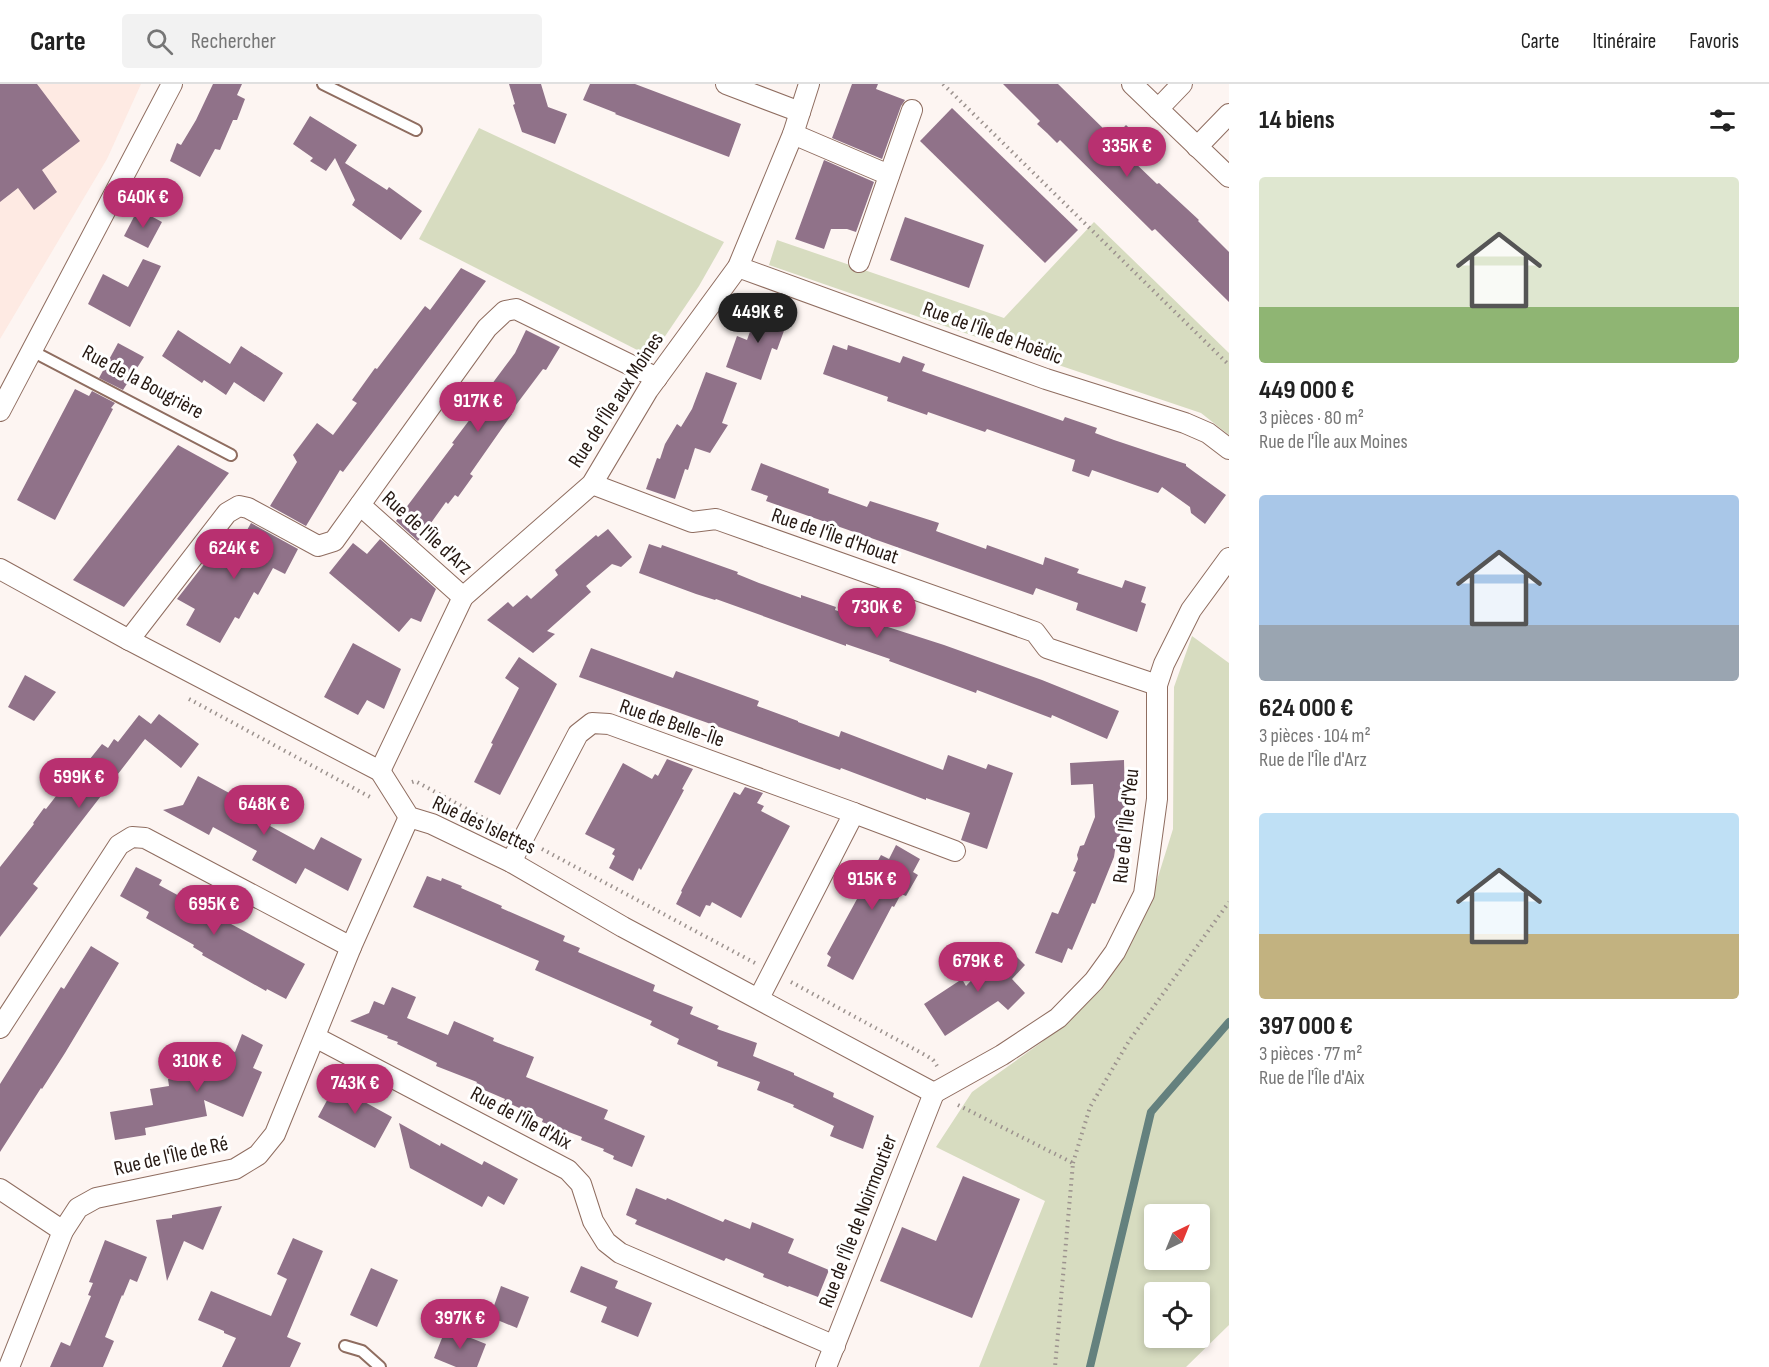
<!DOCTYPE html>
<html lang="fr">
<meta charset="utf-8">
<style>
:root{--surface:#fff;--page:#f2f2f2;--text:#222;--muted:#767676;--line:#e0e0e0;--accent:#b83070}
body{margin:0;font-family:"Sofia Sans Condensed",sans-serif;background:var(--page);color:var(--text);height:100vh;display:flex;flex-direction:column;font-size:22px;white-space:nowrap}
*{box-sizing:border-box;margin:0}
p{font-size:20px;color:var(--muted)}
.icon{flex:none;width:33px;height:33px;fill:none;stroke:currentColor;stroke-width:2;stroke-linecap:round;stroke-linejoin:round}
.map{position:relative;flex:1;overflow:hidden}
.panel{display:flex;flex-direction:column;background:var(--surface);width:540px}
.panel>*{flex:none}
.needle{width:39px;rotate:43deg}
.tools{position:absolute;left:1144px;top:1120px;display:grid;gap:12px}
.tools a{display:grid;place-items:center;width:66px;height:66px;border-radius:6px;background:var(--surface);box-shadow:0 3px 9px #0003;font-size:30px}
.price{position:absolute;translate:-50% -51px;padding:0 14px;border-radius:21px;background:var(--accent);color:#fff;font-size:20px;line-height:39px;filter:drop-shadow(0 2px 3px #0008)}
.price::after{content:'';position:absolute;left:50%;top:36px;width:18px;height:14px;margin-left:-9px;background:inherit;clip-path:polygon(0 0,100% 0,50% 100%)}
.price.active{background:#222;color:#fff}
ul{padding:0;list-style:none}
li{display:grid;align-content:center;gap:12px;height:318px;padding:0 30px}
li span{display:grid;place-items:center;height:186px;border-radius:6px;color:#555}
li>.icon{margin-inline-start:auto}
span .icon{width:108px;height:108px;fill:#fffc;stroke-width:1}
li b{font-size:26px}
h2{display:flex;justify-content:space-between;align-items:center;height:72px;padding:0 30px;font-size:26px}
header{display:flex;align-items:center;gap:36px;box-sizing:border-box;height:84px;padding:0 30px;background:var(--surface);border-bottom:2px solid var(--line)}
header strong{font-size:28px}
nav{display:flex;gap:33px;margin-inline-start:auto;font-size:21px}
.search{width:420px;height:54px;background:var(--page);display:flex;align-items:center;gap:15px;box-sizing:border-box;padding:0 21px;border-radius:6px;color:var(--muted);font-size:22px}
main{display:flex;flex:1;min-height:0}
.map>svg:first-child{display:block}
</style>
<header>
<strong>Carte</strong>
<div class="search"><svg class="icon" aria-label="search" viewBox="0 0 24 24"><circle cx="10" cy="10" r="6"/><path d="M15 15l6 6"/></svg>Rechercher</div>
<nav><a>Carte</a><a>Itinéraire</a><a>Favoris</a></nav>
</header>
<main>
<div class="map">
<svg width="1229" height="1283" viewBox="0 0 1229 1283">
<rect width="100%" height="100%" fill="#fdf5f2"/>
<path fill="#feeae3" d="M0 0H141L107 75 0 255Z"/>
<g fill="#d7dcc0" fill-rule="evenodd">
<path d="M479 44 724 158 699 202 651 273 419 155Z"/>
<path d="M1094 138 1229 269V351L1201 329 1011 265 769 181 777 156 1004 234Z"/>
<path d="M1192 552 1229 579V1241L1186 1283H979L1045 1117 936 1063 972 1008 1042 958 1102 905 1147 828 1173 745 1174 603ZM1155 1131H1200V1176H1155ZM1155 1209H1200V1254H1155Z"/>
</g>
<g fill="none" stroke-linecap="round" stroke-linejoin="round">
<path stroke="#64817e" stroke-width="8" d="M1090 1283 1151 1028 1229 938"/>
</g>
<g fill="#907289">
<path d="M0 0H37L80 57 42 86 57 108 34 126 18 104 0 118Z"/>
<path d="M213 0H242L237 11 245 15 237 36H233L220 66 215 65 200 93 170 77 177 59 181 61 196 36Z"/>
<path d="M509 0H541L548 23 567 30 555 60 522 48 513 21 515 20Z"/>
<path d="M590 0H635L741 40 729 73 615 30 616 29 583 16Z"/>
<path d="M852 0H878L876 5 905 16 901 22 882 75 832 54Z"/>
<path d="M1003 0H1058L1113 54 1126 41 1145 59 1130 74 1157 100 1159 99 1199 136 1198 137 1229 168V218L1155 145 1152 147 1060 56 1057 59 1047 49 1037 40 1040 37Z"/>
<path d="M952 24 1078 146 1045 179 920 57Z"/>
<path d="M310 32 357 61 345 79 387 106 389 103 422 127 401 156 352 121 355 116 335 74 326 87 310 77 313 74 293 60Z"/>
<path d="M824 76 874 98 856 148 847 145H831L824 165 795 155Z"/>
<path d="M138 125 162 138 148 164 124 152Z"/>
<path d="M905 133 984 161 969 204 890 176Z"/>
<path d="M143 175 161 182 130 243 88 220 103 190 128 203Z"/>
<path d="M461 184 486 197 343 388 340 386 306 442 270 422 297 378 293 371 317 339 333 351 357 319 352 316 375 284 377 285 425 222 430 226Z"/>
<path d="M759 222 789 233 777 266 772 264 761 296 726 283 737 252 747 256Z"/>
<path d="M178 246 230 280 241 262 283 289 264 318 234 298 226 311 204 296 202 299 162 272Z"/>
<path d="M526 246 560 263 546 286 543 285 510 329 512 330 470 390 473 392 458 413 455 411 448 420 446 418 418 457 396 437 454 360 452 359 480 322 477 320 515 269Z"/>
<path d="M118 259 144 273 123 306 99 294Z"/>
<path d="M833 261 847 266 848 261 900 279 903 272 925 280 922 287 1063 337 1065 333 1097 344 1095 349 1114 356 1186 380V382L1226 411 1205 440 1191 429 1190 423 1162 403 1158 409 1092 386 1089 393 1072 387 1075 376 987 345 985 348 928 328 927 331 887 317 888 313 823 290Z"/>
<path d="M706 288 737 299 722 339 728 341 710 369 695 364 688 386 685 385 675 415 646 405 657 374 660 375 665 360 677 340 681 343 692 325Z"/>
<path d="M75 305 89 312 92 307 115 319 111 324 113 325 55 436 17 416Z"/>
<path d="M178 361 229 389 124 523 73 496Z"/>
<path d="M761 379 829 405 828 409 867 423 870 417 939 439 936 447 986 465 987 461 1043 481 1045 473 1079 485 1077 489 1122 504 1125 496 1146 503 1141 518 1146 520 1137 548 1076 526 1078 519 1036 504 1033 511 766 417 768 412 751 406Z"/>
<path d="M251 439 298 465 285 490 273 484 258 511 254 508 239 535 235 533 220 559 186 541 195 525 177 515 223 456 237 464Z"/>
<path d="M608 445 632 473 621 483 612 480 586 502 591 508 547 547 555 550 533 569 487 536 508 518 513 523 527 511 531 515 558 491 555 486 596 451 598 453Z"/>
<path d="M380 455 436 505 421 538 411 534 399 548 329 489 353 459 367 470Z"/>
<path d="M649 460 661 464 662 461 738 488 737 490 759 499 801 514V511L836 523 835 526 944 561 1042 596 1119 627 1107 655 1052 631 1051 634 977 606 976 609 889 577 890 575 846 560V562L716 515 715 516 696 510 639 489Z"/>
<path d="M353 559 401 585 384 625 367 616 358 631 324 613Z"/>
<path d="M591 564 673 594 676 587 759 617 757 622 798 637V638L839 653 841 647 943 686 948 671 986 685 988 680 1013 689 987 765 961 756 970 729 926 714V716L841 684 840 686 806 674 579 593Z"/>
<path d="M519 573 557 600 500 711 474 698 493 660 491 659 519 604 505 594Z"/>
<path d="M25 591 56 608 34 637 8 623Z"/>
<path d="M159 630 199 660 181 684 145 655 33 800 38 804 0 853V783L34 740 33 739 44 724 46 725 74 689 77 691 102 660 108 664 114 655 118 658 139 631 151 640Z"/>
<path d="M667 675 693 685 682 705 684 706 641 786 639 784 633 797 609 784 615 772 612 770 615 765 585 750 623 679 652 695 655 690 658 692Z"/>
<path d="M1124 676 1125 723 1120 753H1117L1114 773 1095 820 1092 819 1072 866 1068 864 1062 879 1035 869 1052 828 1058 830 1076 788 1073 787 1078 775 1077 771 1080 762 1084 761 1095 733 1093 700 1071 701 1070 679Z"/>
<path d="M198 692 231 710 233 708 276 731 270 742 314 766 321 753 362 775 348 807 305 784 296 800 252 776 257 767 213 743 209 751 163 726 183 721Z"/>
<path d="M745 703 763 709 757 719 764 722 761 727 790 742 741 834 712 818 710 822 706 821 700 833 676 820 682 808 681 807 734 708 740 711Z"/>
<path d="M896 761 920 775 913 788 918 791 906 812 901 810 894 823 892 822 853 896 827 882 831 873 827 870 881 771 889 775Z"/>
<path d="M136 783 162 796 159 801 305 880 286 915 267 905 266 907 202 871 203 869 193 863 194 861 146 834 149 828 120 812Z"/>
<path d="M427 792 441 797 442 794 462 802 461 804 502 822 501 824 565 852 563 857 580 864 578 868 655 901 653 907 693 923 690 930 719 942 717 945 757 959 753 972 794 989V991L834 1009 833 1013 874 1032 863 1065 830 1052 834 1042 793 1023 794 1021 757 1006 760 998 717 982 718 978 677 960 679 955 650 941 652 937 535 886 539 877 413 823Z"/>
<path d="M1005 861 1025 881 1012 895 1025 909 1008 926 998 917 945 952 924 920 962 895 966 902Z"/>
<path d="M91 862 119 879 65 969 42 1005 41 1004 0 1068V1000L61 903 64 905Z"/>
<path d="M392 903 416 913 407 934 448 951 454 937 494 954 493 957 534 973 526 993 608 1026 604 1035 645 1052 632 1083 613 1075 614 1072 603 1067 604 1065 581 1056 582 1053 542 1038 543 1035 504 1017 505 1015 475 1002 477 998 436 982 437 979 397 960 398 958 387 954 388 952 350 937 369 929 374 917 384 921Z"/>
<path d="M242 950 263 961 253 984 262 988 243 1033 204 1016 207 1032 145 1044 146 1051 115 1056 110 1028 153 1021 150 1005 169 1002 168 995 215 986 225 964 235 968Z"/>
<path d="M338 996 364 1010 361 1016 392 1033 375 1064 318 1033Z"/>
<path d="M399 1039 440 1062 441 1059 482 1081 484 1077 518 1095 504 1121 488 1112 482 1123 410 1084Z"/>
<path d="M963 1092 1020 1115 972 1234 880 1197 902 1143 936 1157Z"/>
<path d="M636 1104 666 1116 667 1114 723 1138 725 1135 750 1145 752 1138 794 1155 788 1169 829 1186 818 1213 789 1202 788 1203 776 1198 763 1193 764 1190 726 1174 724 1177 635 1140 637 1136 626 1131Z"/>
<path d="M222 1122 203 1166 184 1157 167 1197 156 1136 172 1134V1131Z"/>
<path d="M293 1154 323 1167 287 1253 301 1259 290 1283H222L236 1254 224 1249V1247L198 1236 211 1207 271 1232 287 1195 277 1190Z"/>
<path d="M105 1156 147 1173 137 1198 130 1195 123 1212 122 1211 105 1253 114 1257 103 1283H50L61 1258 70 1262 91 1212 88 1211 93 1199 89 1198Z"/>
<path d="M581 1182 618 1197 615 1204 652 1219 638 1253 601 1238 607 1223 570 1208Z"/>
<path d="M371 1184 398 1196 377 1243 350 1231Z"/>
<path d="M501 1202 529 1213 517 1244 490 1233Z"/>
<path d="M446 1244 486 1260 477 1283H456L434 1274Z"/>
</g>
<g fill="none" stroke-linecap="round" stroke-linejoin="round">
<g stroke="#8f6d60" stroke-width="14">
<g id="service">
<path d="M323 0 416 46"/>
<path d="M32 267 231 371"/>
<path d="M345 1262 362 1267 380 1283"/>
</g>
</g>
<g stroke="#8f6d60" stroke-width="22">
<g id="minor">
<path d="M726 0 800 28"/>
<path d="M1132 0 1229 93"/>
<path d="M1158 25 1182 0"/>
<path d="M793 50 889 91"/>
<path d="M1197 63 1229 30"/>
<path d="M859 178 912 26"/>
<path d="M738 183 1046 295 1185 339 1208 349 1229 365"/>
<path d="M0 327 172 0"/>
<path d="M592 400 692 438 716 435 1035 548 1047 564 1157 601"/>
<path d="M360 421 463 513"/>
<path d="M0 485 129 556 380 687 409 733 432 740 511 778 623 843 934 1009"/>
<path d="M129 556 227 429 239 422 248 424 318 462 334 457 487 244 505 227 516 225 657 294"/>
<path d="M380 687 463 513 592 400 648 306 738 183 793 50 809 0"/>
<path d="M854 729 955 767"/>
<path d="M511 778 578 650 592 639 609 640 854 729 759 914"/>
<path d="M0 944 119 761 132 753 145 754 351 863"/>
<path d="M315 953 568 1086 581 1100 593 1137 606 1158 620 1169 835 1262"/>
<path d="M934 1009 1002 971 1058 934 1094 897 1115 868 1144 810 1157 715V601L1164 580 1191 526 1229 474"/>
<path d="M0 1105 63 1147"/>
<path d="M9 1283 63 1147 78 1124 96 1114 235 1085 258 1071 275 1050 351 863 409 733"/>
<path d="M826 1283 934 1009"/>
</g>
</g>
<g stroke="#9c928e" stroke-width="4" stroke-dasharray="1.5 4.5" stroke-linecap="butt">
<path d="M943 0 1229 281"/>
<path d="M189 615 370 713"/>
<path d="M412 698 415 697 504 745"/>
<path d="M542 765 755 879"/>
<path d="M791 898 927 972 933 976 937 982"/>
<path d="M958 1021 1073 1079 1055 1283"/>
<path d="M1073 1079 1090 1023 1129 957 1229 818"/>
</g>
<use href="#service" stroke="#fff" stroke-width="10"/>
<use href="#minor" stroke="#fff" stroke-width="20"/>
</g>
<g text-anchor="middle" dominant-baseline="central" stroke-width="6" stroke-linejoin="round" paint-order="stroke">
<g font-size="21" fill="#251812" stroke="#fff">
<text transform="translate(993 249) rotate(20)">Rue de l'Île de Hoëdic</text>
<text transform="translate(143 298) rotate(28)">Rue de la Bougrière</text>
<text transform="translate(616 316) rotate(-57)">Rue de l'Île aux Moines</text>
<text transform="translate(427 449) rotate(42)">Rue de l'Île d'Arz</text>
<text transform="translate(835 452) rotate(19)">Rue de l'Île d'Houat</text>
<text transform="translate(672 639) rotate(19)">Rue de Belle-Île</text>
<text transform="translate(484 741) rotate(25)">Rue des Islettes</text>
<text transform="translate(1126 742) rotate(-84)">Rue de l'Île d'Yeu</text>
<text transform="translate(521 1034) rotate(28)">Rue de l'Île d'Aix</text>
<text transform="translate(171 1072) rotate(-13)">Rue de l'Île de Ré</text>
<text transform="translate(858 1137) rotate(-69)">Rue de l'Île de Noirmoutier</text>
</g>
</g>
</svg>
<div class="tools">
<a><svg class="needle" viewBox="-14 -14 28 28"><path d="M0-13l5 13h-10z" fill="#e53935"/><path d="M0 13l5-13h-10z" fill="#767676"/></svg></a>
<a><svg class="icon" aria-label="locate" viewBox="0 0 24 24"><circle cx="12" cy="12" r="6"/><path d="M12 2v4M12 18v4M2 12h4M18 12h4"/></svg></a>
</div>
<b class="price" style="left:1127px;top:94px">335K €</b>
<b class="price" style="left:143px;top:145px">640K €</b>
<b class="price active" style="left:758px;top:260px">449K €</b>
<b class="price" style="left:478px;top:349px">917K €</b>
<b class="price" style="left:234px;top:496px">624K €</b>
<b class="price" style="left:877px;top:555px">730K €</b>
<b class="price" style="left:79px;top:725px">599K €</b>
<b class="price" style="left:264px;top:752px">648K €</b>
<b class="price" style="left:872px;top:827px">915K €</b>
<b class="price" style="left:214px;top:852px">695K €</b>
<b class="price" style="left:978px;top:909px">679K €</b>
<b class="price" style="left:197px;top:1009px">310K €</b>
<b class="price" style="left:355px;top:1031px">743K €</b>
<b class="price" style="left:460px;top:1266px">397K €</b>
</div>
<section class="panel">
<h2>14 biens<svg class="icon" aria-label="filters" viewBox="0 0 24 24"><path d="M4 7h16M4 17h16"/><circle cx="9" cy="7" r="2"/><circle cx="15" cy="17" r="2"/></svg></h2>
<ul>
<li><span style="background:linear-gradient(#dfe7d0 70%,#8fb573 0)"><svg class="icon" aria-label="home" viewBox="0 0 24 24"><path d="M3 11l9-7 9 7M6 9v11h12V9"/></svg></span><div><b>449 000 €</b><p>3 pièces · 80 m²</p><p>Rue de l'Île aux Moines</p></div></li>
<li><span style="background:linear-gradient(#a9c7e8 70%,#9aa5b1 0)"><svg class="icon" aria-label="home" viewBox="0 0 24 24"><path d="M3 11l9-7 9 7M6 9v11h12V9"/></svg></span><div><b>624 000 €</b><p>3 pièces · 104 m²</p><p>Rue de l'Île d'Arz</p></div></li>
<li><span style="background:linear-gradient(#bfe0f5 65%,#c2b280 0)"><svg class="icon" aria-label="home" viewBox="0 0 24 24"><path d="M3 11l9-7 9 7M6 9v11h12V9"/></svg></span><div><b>397 000 €</b><p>3 pièces · 77 m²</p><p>Rue de l'Île d'Aix</p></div></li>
</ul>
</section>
</main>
